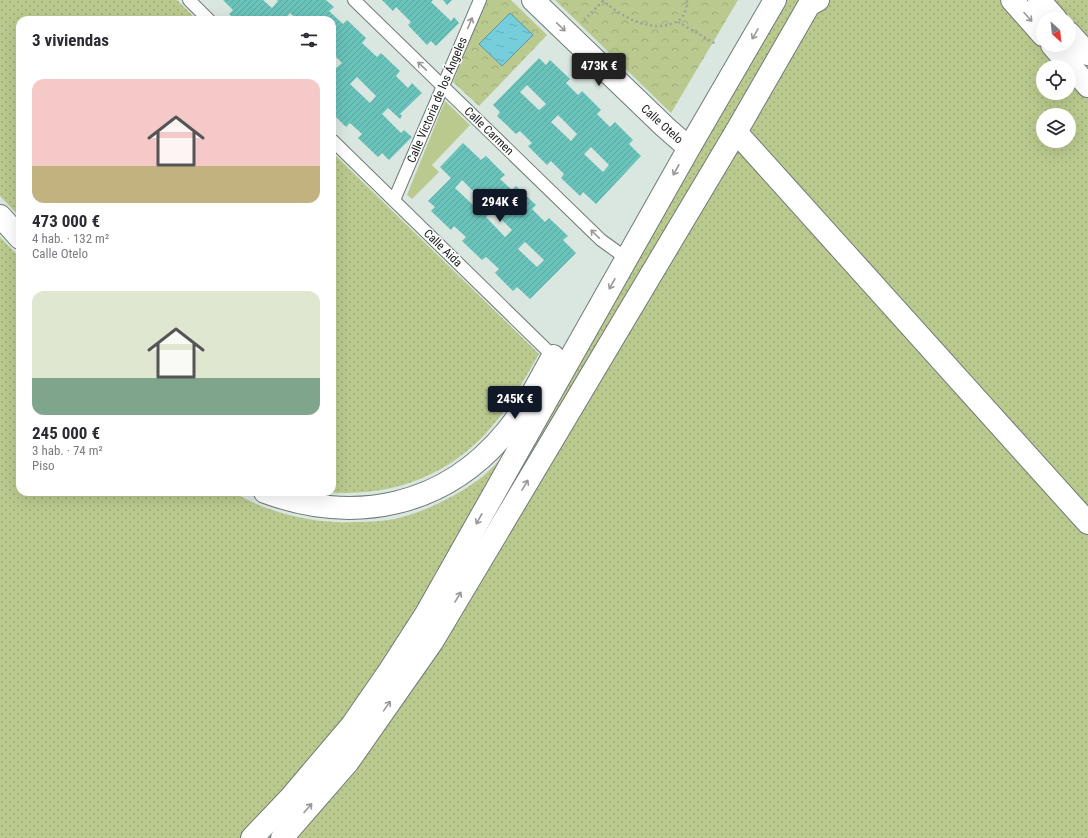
<!DOCTYPE html>
<html lang="es">
<meta charset="utf-8">
<style>
:root{--surface:#fff;--page:#f7f7f7;--text:#2b2b33;--muted:#7c7c81;--accent:#111827}
body{margin:0;font-family:"Roboto Condensed",sans-serif;background:var(--page);color:var(--text);height:100vh;display:flex;flex-direction:column;font-size:15px;white-space:nowrap}
*{box-sizing:border-box;margin:0}
p{font-size:13px;color:var(--muted)}
.icon{flex:none;width:22px;height:22px;fill:none;stroke:currentColor;stroke-width:2;stroke-linecap:round;stroke-linejoin:round}
.map{position:relative;flex:1;overflow:hidden}
.sheet{position:absolute;left:16px;top:16px;width:320px;height:480px;display:flex;flex-direction:column;background:var(--surface);border-radius:12px;box-shadow:0 4px 16px #0002}
.sheet>*{flex:none}
.needle{width:26px;rotate:153deg}
.controls{position:absolute;left:1036px;top:12px;display:grid;gap:8px}
.controls a{display:grid;place-items:center;width:40px;height:40px;border-radius:50%;background:var(--surface);box-shadow:0 4px 16px #0002;font-size:20px}
.price{position:absolute;translate:-50% -34px;padding:0 9px;border-radius:4px;background:var(--accent);color:#fff;font-size:13px;line-height:26px;filter:drop-shadow(0 1px 2px #0008)}
.price::after{content:'';position:absolute;left:50%;top:24px;width:12px;height:9px;margin-left:-6px;background:inherit;clip-path:polygon(0 0,100% 0,50% 100%)}
.price.current{background:#222;color:#fff}
ul{padding:0;list-style:none}
li{display:grid;align-content:center;gap:8px;height:212px;padding:0 16px}
li span{display:grid;place-items:center;height:124px;border-radius:12px;color:#555}
li>.icon{margin-inline-start:auto}
span .icon{width:72px;height:72px;fill:#fffc;stroke-width:1}
li b{font-size:17px}
h2{display:flex;justify-content:space-between;align-items:center;height:48px;padding:0 16px;font-size:17px}
.map>svg:first-child{display:block}
</style>
<div class="map">
<svg width="1088" height="838" viewBox="0 0 1088 838">
<defs>
<pattern id="grass-dots" width="8" height="8" patternUnits="userSpaceOnUse"><rect width="8" height="8" fill="#baca8e"/><path d="M2 2h.1M6 6h.1" fill="none" stroke="#9fad7a" stroke-width="1.8" stroke-linecap="round"/></pattern>
<pattern id="park-crowns" width="20" height="18" patternUnits="userSpaceOnUse"><rect width="20" height="18" fill="#baca8e"/><path d="M2 6a3 3 0 1 1 6 0M12 15a3 3 0 1 1 6 0" fill="none" stroke="#9fad7a"/></pattern>
<pattern id="water-ripples" width="26" height="14" patternUnits="userSpaceOnUse"><rect width="26" height="14" fill="#76cedc"/><path d="M2 4q2-2 4 0t4 0M15 11q2-2 4 0t4 0" fill="none" stroke="#65b0bc"/></pattern>
<pattern id="building-hatch" width="6" height="6" patternUnits="userSpaceOnUse"><rect width="6" height="6" fill="#6ac3ba"/><path d="M-1 1l2-2M0 6l6-6M5 7l2-2" fill="none" stroke="#5ba79f"/></pattern>
</defs>
<rect width="100%" height="100%" fill="#dae6e0"/>
<g fill="url(#grass-dots)" fill-rule="evenodd">
<path d="M0 0H177L197 20H20V217L0 196Z"/>
<path d="M777 0H1088V838H0V237L20 258V492H233C263 510 299 520 334 522 342 523 351 522 359 522 371 522 383 521 395 519 424 512 453 498 478 480 492 470 504 455 516 441ZM1043 19H1069V45H1043ZM1043 67H1069V93H1043ZM1043 115H1069V141H1043Z"/>
<path d="M332 152 539 354C526 376 514 399 498 419 455 474 395 498 326 492H332Z"/>
</g>
<g fill="url(#park-crowns)">
<path d="M486 0H511L547 35 479 106 453 82Z"/>
<path d="M555 0H738L671 113Z"/>
</g>
<path fill="#baca8e" d="M445 101 470 125 432 165 439 172 412 199 407 195Z"/>
<path fill="url(#water-ripples)" stroke="#5a99a2" d="M510 13 533 35 502 66 479 44Z"/>
<g fill="url(#building-hatch)" fill-rule="evenodd">
<path d="M223 0H263L272 8 278 1 277 0H326L334 7 329 11 343 24 347 20 366 38 362 43 377 57 381 53 400 71 396 76 408 88 412 83 422 93 400 114 402 116 400 119 388 108 382 114 401 133 404 130 412 137 389 160 382 153 378 157 358 138 362 134 350 123 346 127 332 113V67L335 69 342 63 332 53V20H298L290 13 284 20H236L229 14 233 10ZM357 77 376 96 370 103 350 84Z"/>
<path d="M382 0H433L431 2 451 21 454 17 459 23 436 46 431 41 427 45 408 25 411 22 396 7 393 11Z"/>
<path d="M443 0H452L447 5Z"/>
<path d="M539 58 546 65 550 60 570 79 566 83 578 95 582 91 601 110 597 114 610 127 615 122 633 140 629 144 641 156 596 204 583 192 580 196 561 178 564 174 551 161 547 165 528 146 532 143 520 131 516 134 497 116 500 112 493 105ZM527 85 546 104 539 110 520 92ZM558 115 577 134 571 141 551 122ZM591 147 609 165 603 172 584 154Z"/>
<path d="M463 143 481 160 486 156 505 175 500 179 512 190 516 186 536 205 532 209 545 222 549 218 568 236 563 240 576 253 530 299 517 287 513 291 495 273 499 269 486 257 482 260 462 241 466 237 454 226 451 230 431 211 435 207 428 201 451 178 440 167ZM462 180 481 199 474 206 455 188ZM492 210 512 230 505 237 486 217ZM525 242 544 260 537 267 518 249Z"/>
</g>
<g fill="none" stroke-linecap="round" stroke-linejoin="round">
<g stroke="#707b76" stroke-width="14">
<g id="lane">
<path d="M189 0 209 20"/>
<path d="M354 0 601 240 626 258"/>
<path d="M332 140 553 356"/>
<path d="M394 200 443 86 480 0"/>
</g>
</g>
<g stroke="#707b76" stroke-width="24">
<g id="street">
<path d="M533 0 665 127 689 148"/>
<path d="M1012 0 1043 35"/>
<path d="M1039 0 1056 19"/>
<path d="M1069 33 1088 54"/>
<path d="M1052 45 1088 86"/>
<path d="M736 132 1088 523"/>
<path d="M0 216 20 238"/>
<path d="M265 492C355 525 445 507 507 431 526 408 539 381 553 356"/>
<path d="M252 838 291 797 352 725 390 670 426 614 689 148 775 0"/>
<path d="M282 838 348 762 432 642 736 132 809 5 818 0"/>
</g>
</g>
<g stroke="#9aa39e" stroke-width="2.5" stroke-dasharray="2 3" stroke-linecap="butt">
<path d="M602 0C621 16 649 33 674 23 684 19 687 10 687 0"/>
<path d="M584 20 603 1"/>
<path d="M678 22 716 44"/>
</g>
<use href="#lane" stroke="#fff" stroke-width="12"/>
<use href="#street" stroke="#fff" stroke-width="22"/>
</g>
<defs><path id="oneway-shaft" d="M-6 0H5M1.5-3L5.5 0L1.5 3" fill="none" stroke-width="1.6" stroke-linecap="round" stroke-linejoin="round"/></defs>
<g stroke="#979998">
<use href="#oneway-shaft" transform="translate(1028 17) rotate(48)"/>
<use href="#oneway-shaft" transform="translate(470 23) rotate(-67)"/>
<use href="#oneway-shaft" transform="translate(561 27) rotate(44)"/>
<use href="#oneway-shaft" transform="translate(755 34) rotate(120)"/>
<use href="#oneway-shaft" transform="translate(422 66) rotate(-136)"/>
<use href="#oneway-shaft" transform="translate(676 170) rotate(119)"/>
<use href="#oneway-shaft" transform="translate(595 234) rotate(-136)"/>
<use href="#oneway-shaft" transform="translate(612 284) rotate(119)"/>
<use href="#oneway-shaft" transform="translate(525 485) rotate(-59)"/>
<use href="#oneway-shaft" transform="translate(479 519) rotate(119)"/>
<use href="#oneway-shaft" transform="translate(458 597) rotate(-59)"/>
<use href="#oneway-shaft" transform="translate(387 706) rotate(-55)"/>
<use href="#oneway-shaft" transform="translate(308 808) rotate(-49)"/>
</g>
<g text-anchor="middle" dominant-baseline="central" stroke-width="3" stroke-linejoin="round" paint-order="stroke">
<g font-size="12" fill="#181c1a" stroke="#fff">
<text transform="translate(437 100) rotate(-67)">Calle Victoria de los Ángeles</text>
<text transform="translate(662 124) rotate(42)">Calle Otelo</text>
<text transform="translate(489 131) rotate(44)">Calle Carmen</text>
<text transform="translate(443 248) rotate(44)">Calle Aida</text>
</g>
</g>
</svg>
<div class="controls">
<a><svg class="needle" viewBox="-14 -14 28 28"><path d="M0-13l5 13h-10z" fill="#e53935"/><path d="M0 13l5-13h-10z" fill="#7c7c81"/></svg></a>
<a><svg class="icon" aria-label="locate" viewBox="0 0 24 24"><circle cx="12" cy="12" r="6"/><path d="M12 2v4M12 18v4M2 12h4M18 12h4"/></svg></a>
<a><svg class="icon" aria-label="layers" viewBox="0 0 24 24"><path d="M12 4l9 5-9 5-9-5zM3 14l9 5 9-5"/></svg></a>
</div>
<b class="price current" style="left:599px;top:87px">473K €</b>
<b class="price" style="left:500px;top:223px">294K €</b>
<b class="price" style="left:515px;top:420px">245K €</b>
<section class="sheet">
<h2>3 viviendas<svg class="icon" aria-label="filters" viewBox="0 0 24 24"><path d="M4 7h16M4 17h16"/><circle cx="9" cy="7" r="2"/><circle cx="15" cy="17" r="2"/></svg></h2>
<ul>
<li><span style="background:linear-gradient(#f6c9c9 70%,#c2b280 0)"><svg class="icon" aria-label="home" viewBox="0 0 24 24"><path d="M3 11l9-7 9 7M6 9v11h12V9"/></svg></span><div><b>473 000 €</b><p>4 hab. · 132 m²</p><p>Calle Otelo</p></div></li>
<li><span style="background:linear-gradient(#dfe7d0 70%,#7fa58c 0)"><svg class="icon" aria-label="home" viewBox="0 0 24 24"><path d="M3 11l9-7 9 7M6 9v11h12V9"/></svg></span><div><b>245 000 €</b><p>3 hab. · 74 m²</p><p>Piso</p></div></li>
</ul>
</section>
</div>
